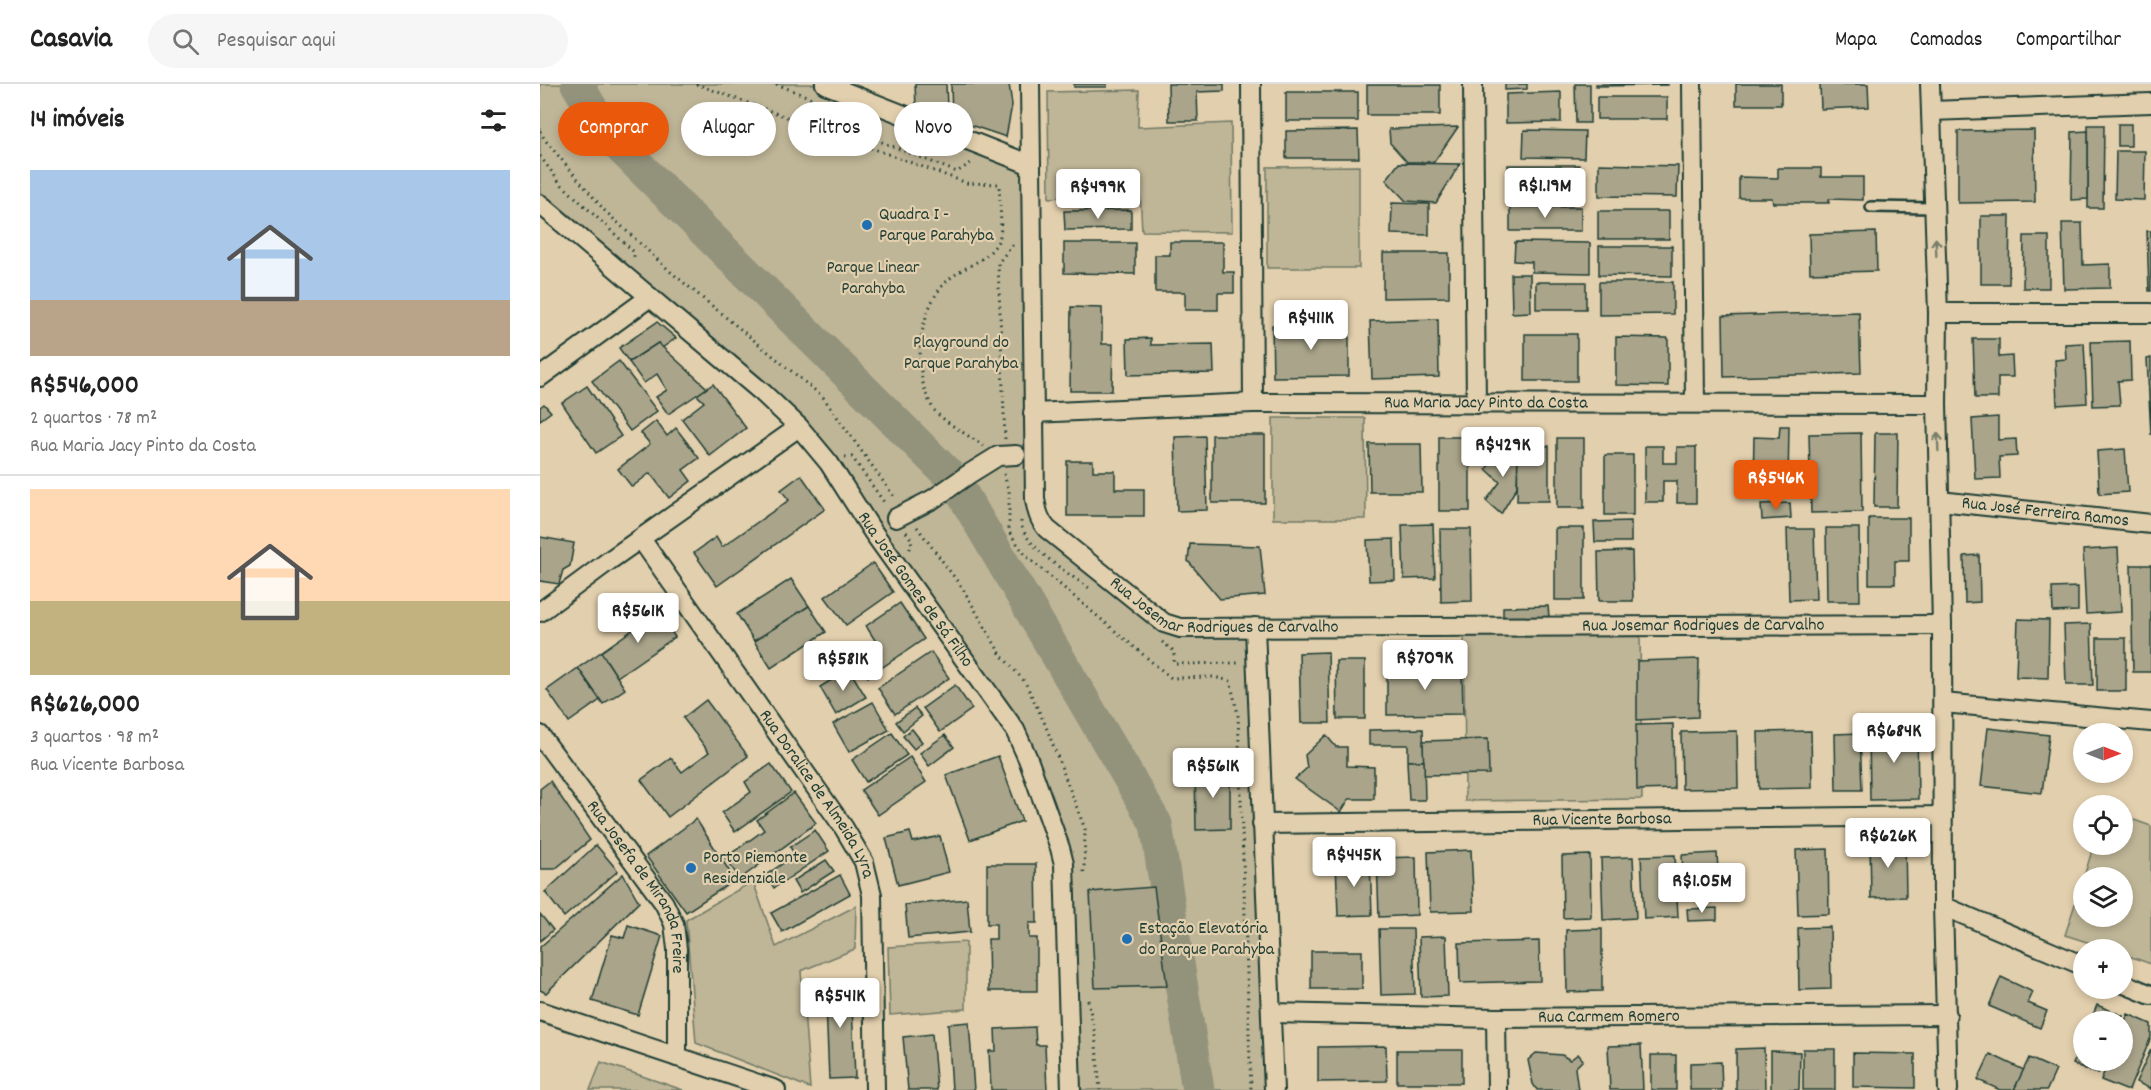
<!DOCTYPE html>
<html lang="pt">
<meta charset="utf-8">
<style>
:root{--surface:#fff;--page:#f6f6f6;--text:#222;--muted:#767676;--line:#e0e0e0;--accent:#ea580c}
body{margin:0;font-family:Dekko,sans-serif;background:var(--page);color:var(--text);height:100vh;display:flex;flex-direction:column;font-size:22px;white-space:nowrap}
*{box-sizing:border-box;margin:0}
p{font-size:20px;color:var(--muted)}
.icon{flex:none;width:33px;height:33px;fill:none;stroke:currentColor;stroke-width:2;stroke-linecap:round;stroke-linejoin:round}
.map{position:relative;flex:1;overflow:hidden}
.sheet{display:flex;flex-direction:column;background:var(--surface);width:540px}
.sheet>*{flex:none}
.banner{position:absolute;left:18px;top:18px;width:570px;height:54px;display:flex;gap:12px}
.needle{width:39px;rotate:90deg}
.buttons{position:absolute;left:1533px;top:639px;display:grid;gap:12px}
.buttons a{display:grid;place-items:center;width:60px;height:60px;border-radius:50%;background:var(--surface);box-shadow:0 3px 9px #0003;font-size:30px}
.price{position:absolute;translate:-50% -51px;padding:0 14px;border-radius:6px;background:#fff;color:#222;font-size:20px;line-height:39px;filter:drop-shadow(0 2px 3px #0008)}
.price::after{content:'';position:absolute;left:50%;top:36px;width:18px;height:14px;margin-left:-9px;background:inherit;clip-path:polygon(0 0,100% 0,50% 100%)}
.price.on{background:var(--accent);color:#fff}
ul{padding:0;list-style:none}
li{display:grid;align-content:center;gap:12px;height:318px;padding:0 30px}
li+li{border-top:2px solid var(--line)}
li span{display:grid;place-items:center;height:186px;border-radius:0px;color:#555}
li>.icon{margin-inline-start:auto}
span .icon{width:108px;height:108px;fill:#fffc;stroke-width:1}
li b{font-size:26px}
h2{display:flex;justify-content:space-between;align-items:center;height:72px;padding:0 30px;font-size:26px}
.chip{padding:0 21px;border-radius:27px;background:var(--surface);box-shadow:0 3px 9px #0003;font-size:21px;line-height:54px}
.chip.on{background:var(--accent);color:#fff}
header{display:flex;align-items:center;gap:36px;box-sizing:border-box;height:84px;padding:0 30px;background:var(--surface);border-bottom:2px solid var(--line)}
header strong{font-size:28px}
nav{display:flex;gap:33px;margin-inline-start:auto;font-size:21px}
.search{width:420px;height:54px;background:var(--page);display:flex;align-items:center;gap:15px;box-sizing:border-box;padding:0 21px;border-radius:33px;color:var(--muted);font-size:22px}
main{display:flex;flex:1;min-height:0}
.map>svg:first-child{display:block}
</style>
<header>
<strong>Casavia</strong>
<div class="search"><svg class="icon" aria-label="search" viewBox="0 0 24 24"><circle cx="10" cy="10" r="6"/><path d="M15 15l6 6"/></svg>Pesquisar aqui</div>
<nav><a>Mapa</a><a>Camadas</a><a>Compartilhar</a></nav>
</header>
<main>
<section class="sheet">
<h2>14 imóveis<svg class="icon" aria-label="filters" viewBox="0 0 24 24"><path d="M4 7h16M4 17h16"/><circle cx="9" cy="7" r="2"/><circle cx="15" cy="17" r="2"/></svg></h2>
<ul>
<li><span style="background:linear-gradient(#a9c7e8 70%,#b9a48a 0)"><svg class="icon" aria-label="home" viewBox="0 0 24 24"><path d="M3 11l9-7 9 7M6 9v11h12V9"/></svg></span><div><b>R$546,000</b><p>2 quartos · 78 m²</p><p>Rua Maria Jacy Pinto da Costa</p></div></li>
<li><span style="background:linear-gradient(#ffd9b3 60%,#c2b280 0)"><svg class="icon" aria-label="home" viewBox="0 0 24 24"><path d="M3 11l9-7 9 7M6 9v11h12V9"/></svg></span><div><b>R$626,000</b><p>3 quartos · 98 m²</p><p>Rua Vicente Barbosa</p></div></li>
</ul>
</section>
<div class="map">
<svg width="1611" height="1006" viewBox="0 0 1611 1006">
<rect width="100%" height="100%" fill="#e2cfad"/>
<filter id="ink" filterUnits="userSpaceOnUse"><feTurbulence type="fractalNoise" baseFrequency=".0167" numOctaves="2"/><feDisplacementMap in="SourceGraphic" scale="12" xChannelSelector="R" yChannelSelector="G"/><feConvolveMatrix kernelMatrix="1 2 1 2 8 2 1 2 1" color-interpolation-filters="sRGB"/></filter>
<g filter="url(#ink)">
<g fill="#bfb597" stroke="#6f7966" stroke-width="1.5" fill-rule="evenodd">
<path d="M0 0H278L493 85 496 443 632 549 722 548 741 1006H527L518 776 475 652 261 349 0 117Z"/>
<path d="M599 6 598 43 691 39 692 148 602 147 600 108 509 114 508 8Z"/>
<path d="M819 82V184H727V83Z"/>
<path d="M733 334H825L826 435H733Z"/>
<path d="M1100 546 1102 715 925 717 924 548Z"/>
<path d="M1583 732 1611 742V880L1583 870 1582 866 1569 865 1525 851 1554 761 1582 760ZM1544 794H1582V832H1544Z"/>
<path d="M213 797 236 863 316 822 315 865 261 887 270 1004 156 959 146 836Z"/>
<path d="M426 858V925L350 931 348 863Z"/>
<path d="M61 978 143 1006H50Z"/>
</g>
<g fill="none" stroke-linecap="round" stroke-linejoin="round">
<path stroke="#93937b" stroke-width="33" d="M37 0 67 50 415 397 616 740 658 1006"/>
</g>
<g fill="#a9a48a" stroke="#1f3d34" stroke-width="1.5">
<path d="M375 0H406L407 23 376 24Z"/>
<path d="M411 0H469L472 21 466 53 412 35Z"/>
<rect x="534" y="0" width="33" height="3"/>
<path d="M628 0H684V7L657 8 658 37H629Z"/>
<path d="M965 0H987V5L965 6Z"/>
<path d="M1035 0H1050V39H1036Z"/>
<path d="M1056 0H1128V1L1056 2Z"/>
<rect x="1196" y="0" width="45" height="21"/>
<path d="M1280 0H1328L1329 23 1281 25Z"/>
<rect x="827" y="1" width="73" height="30"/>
<rect x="746" y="8" width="72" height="29"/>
<path d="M1021 8V38L966 39V10Z"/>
<rect x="1057" y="13" width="70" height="22"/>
<rect x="1578" y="40" width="13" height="22"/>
<path d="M1548 41H1564L1563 124H1548Z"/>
<path d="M918 43 894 78H867L850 59 849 45Z"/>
<path d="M818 46 819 74H746V47Z"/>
<path d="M984 46 1045 47 1044 74 983 73Z"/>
<path d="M1494 46 1495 118 1418 119V47Z"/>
<path d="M1548 47V115L1531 116 1532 48Z"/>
<path d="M1576 67H1605L1604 116 1575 115Z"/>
<path d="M859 79 920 80 896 119 866 117 846 96Z"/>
<path d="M1059 80 1138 82 1137 113 1059 112Z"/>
<rect x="968" y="81" width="71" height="31"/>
<path d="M1238 84H1281V93H1323V116L1289 115V119H1233L1232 114H1199V93L1238 94Z"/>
<path d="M852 119 889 120V151L851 150Z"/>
<rect x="970" y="123" width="71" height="24"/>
<path d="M591 126V145L525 146 524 127Z"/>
<rect x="1058" y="127" width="71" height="28"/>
<path d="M1441 132H1470L1469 200H1441Z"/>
<path d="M1522 139H1542L1543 181 1570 180V204L1524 205Z"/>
<path d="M1607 147H1611V207H1609Z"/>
<path d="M1336 148 1337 187 1270 189 1269 150Z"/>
<path d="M1484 152H1509V204H1483Z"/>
<path d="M630 158H683V188H694V209H678V226H645V208H615V171H630Z"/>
<path d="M975 158 1050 159V189L992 188V178L974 177Z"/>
<path d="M524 159H595V190L524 189Z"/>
<path d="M1059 162H1132V192L1059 191Z"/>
<path d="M843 169H909V213L843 214Z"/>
<path d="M971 190H990L991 228 972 229Z"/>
<rect x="996" y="198" width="50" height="27"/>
<path d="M1059 198H1133V230L1059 231Z"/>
<path d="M531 223 562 224V260H573L572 307H530Z"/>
<path d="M1319 228 1321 289 1184 293 1183 232Z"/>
<path d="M898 235 899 293 832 295 830 237Z"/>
<path d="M117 238 136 254 122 264 118 259 89 278 79 264Z"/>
<path d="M732 241H809V292L733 293Z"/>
<rect x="985" y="250" width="52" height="47"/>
<path d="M1076 253 1128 254V302L1076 301Z"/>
<path d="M611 254V261L673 260 674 289 588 291 587 255Z"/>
<path d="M1433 255H1459V273L1472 272 1473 293H1458V314H1435Z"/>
<path d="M1590 257 1591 296 1578 297 1580 321 1553 322 1551 258Z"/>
<path d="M118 259 167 304 128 330 116 313 127 306 117 290 104 299 89 278Z"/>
<path d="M1544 259 1547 319 1517 321 1515 276 1526 275 1525 260Z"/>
<path d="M1611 274V351L1607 275Z"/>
<path d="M79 277 117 327 90 347 52 297Z"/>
<path d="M173 300 206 344 170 372 142 335 164 318 157 311Z"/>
<path d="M47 302 81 352 56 369 22 319Z"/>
<path d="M4 320 11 328 0 336V323Z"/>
<path d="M1458 333V356L1476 355 1477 372 1459 373 1460 394 1435 395 1432 335Z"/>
<path d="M116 337 127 352 136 344 159 374 143 386 151 397 129 414 110 389 92 403 78 385 110 360 101 349Z"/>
<path d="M1240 342H1249L1248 402 1213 401 1214 353 1239 354Z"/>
<path d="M1321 349 1322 428 1271 429 1269 350Z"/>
<path d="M1335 349H1358L1357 423H1334Z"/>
<rect x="672" y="351" width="53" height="68"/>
<path d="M665 352 667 426 637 427 635 353Z"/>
<rect x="899" y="353" width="31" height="74"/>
<rect x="1017" y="354" width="27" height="70"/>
<path d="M829 360H881L882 408H830Z"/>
<path d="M964 361 978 375 977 403 961 430 946 417 960 398 946 385Z"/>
<path d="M978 362H1009V417H977Z"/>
<path d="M1105 362H1123V379H1137V363H1156V419H1137V397H1123V418H1105Z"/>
<path d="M1585 365 1588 408 1559 410 1557 367Z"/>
<rect x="1065" y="371" width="28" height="60"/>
<path d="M527 377H553V387H575V405H604V432H527Z"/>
<path d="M261 391 285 425 177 502 154 469 176 453 182 463 249 416 241 406Z"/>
<path d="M1250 419 1251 434 1222 436 1221 420Z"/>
<path d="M1329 434H1369V477H1355V500H1329Z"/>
<path d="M1091 437V458H1055L1054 438Z"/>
<path d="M893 440 895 494 864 495 862 441Z"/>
<rect x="1015" y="444" width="29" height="72"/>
<path d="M1286 444H1319L1320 517H1287Z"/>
<path d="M900 445H931L932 517 901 518Z"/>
<path d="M1247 445H1274L1276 515 1249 516Z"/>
<path d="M0 453 34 459 30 482 23 486 19 500 0 497Z"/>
<path d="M854 455 855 496 829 497 827 456Z"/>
<path d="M650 460 720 462 725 511 680 515 648 477Z"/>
<path d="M1578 464 1581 528 1546 530 1543 466Z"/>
<path d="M1092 467 1093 517H1059L1058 468Z"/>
<path d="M1439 471 1440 518 1425 519 1424 472Z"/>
<path d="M333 479 353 508 306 541 285 513Z"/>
<path d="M1591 481H1611V588H1593Z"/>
<path d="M251 495 269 522 214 557 197 530Z"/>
<path d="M1538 503V527L1513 528 1512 504Z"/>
<path d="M360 519 384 555 328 593 318 579 340 564 326 542Z"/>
<path d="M269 522 286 548 231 584 214 557Z"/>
<path d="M1008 522 1009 533 963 534V523Z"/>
<path d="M118 528 135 553 77 593 61 568Z"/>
<path d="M1478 535 1509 536 1508 594 1476 593Z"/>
<path d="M1551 540 1553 601H1526L1524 541Z"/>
<rect x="1557" y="554" width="29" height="53"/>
<path d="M61 568 85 605 63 620 38 584Z"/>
<path d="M391 568 409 594 355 630 338 604Z"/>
<path d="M788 568 790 639H761L759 569Z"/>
<path d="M1159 575 1158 633 1097 636V577Z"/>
<path d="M796 577H825V635H797Z"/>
<path d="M847 583H922L923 630 847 631Z"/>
<path d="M38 584 60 616 29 638 7 606Z"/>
<path d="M309 585 326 613 296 631 280 603Z"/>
<path d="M415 601 432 625 400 648 383 624Z"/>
<path d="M166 616 208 672 128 733 101 696 131 674 142 688 169 668 143 634Z"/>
<path d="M333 618 349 646 309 668 293 640Z"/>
<path d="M375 624 382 632 363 647 356 638Z"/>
<path d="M1133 640 1134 705 1097 706 1096 641Z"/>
<path d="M1377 644 1378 715 1330 716 1329 645Z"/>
<path d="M1448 644 1509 651 1502 709 1441 702Z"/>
<path d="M372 645 382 658 374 665 363 652Z"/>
<path d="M883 645 884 677H868V661H829V646Z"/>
<path d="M1197 647 1198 704 1142 705 1141 648Z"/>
<path d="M1271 647 1272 704 1219 705 1218 648Z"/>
<path d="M352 649 367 671 326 698 312 676Z"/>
<path d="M1320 649 1322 706H1296L1295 650Z"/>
<path d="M405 651 414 663 389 682 380 669Z"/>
<path d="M786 651 796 663H807V682L834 683V715H809L801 728 755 695 767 684 765 671Z"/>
<path d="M948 655 949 690 884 691 883 657Z"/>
<path d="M458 672 482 737 430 756 406 691Z"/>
<path d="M370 673 386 698 338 731 321 706Z"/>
<path d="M867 677H884L885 716H869Z"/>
<path d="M231 680 251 708 195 748 182 729 211 708 205 698Z"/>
<path d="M655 684H690V745L656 746Z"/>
<path d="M10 697 50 756 15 785H0V705Z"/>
<path d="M254 709 276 739 200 795 185 774 224 746 217 736Z"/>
<path d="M156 735 195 796 146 828 106 772Z"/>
<path d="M275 746 289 767 234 804 226 791 255 771 250 763Z"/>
<path d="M370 748 373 758 400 752 409 788 358 801 346 754Z"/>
<path d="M1330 757H1365L1366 813 1331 814Z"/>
<path d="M56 761 78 787 24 833 5 808Z"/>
<path d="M1288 765 1289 830 1258 831 1256 766Z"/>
<path d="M931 766 934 827 890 828 888 768Z"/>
<path d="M1177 769 1179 806 1144 808 1142 771Z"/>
<path d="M1050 771 1051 833 1023 834 1022 772Z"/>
<path d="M1135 771 1138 833 1104 835 1101 772Z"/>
<path d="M876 773 877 831 839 833 837 774Z"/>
<path d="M1093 773 1096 834 1063 836 1061 774Z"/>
<path d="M286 776 294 787 260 809 253 797Z"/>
<path d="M830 776 832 831 798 832 796 778Z"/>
<path d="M447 780H496L497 839H489V854H497V907H449L448 855H456V840H447Z"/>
<path d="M83 790 99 818 6 909 0 906V863Z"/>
<path d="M300 791 310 810 242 848 231 829Z"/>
<path d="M614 803 627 902 555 904 550 808Z"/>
<path d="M427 815 430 848 368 854 365 821Z"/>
<path d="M1177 824V836L1148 837 1147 825Z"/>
<path d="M0 830 13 846 0 857Z"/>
<path d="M88 841 122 852 98 931 52 917 72 851 84 854Z"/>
<path d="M1290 843 1291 905 1259 906 1258 844Z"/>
<path d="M839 845H873L875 910 841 911Z"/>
<path d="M1062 845V907L1027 908 1026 846Z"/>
<path d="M906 852 908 912 881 913 879 853Z"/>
<path d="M999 857 1000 897 920 899 919 859Z"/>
<rect x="771" y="867" width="51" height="38"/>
<path d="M1461 893 1493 908 1488 919 1507 927 1500 944 1449 922Z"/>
<path d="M285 896H311L315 994 289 995Z"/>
<path d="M1557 921 1583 932 1580 938H1550Z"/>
<path d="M1588 930 1611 940V953L1589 1006H1586L1561 996 1569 976H1582V944Z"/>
<path d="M429 938 434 1006H412L408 940Z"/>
<path d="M495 943 496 961H505L507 1006H451L449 967H456L455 945Z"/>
<path d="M392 950 397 1006H368L363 953Z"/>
<path d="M1544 954V976H1564L1558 990 1533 980Z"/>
<path d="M1101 961 1103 1006H1070L1068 962Z"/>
<path d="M846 962 847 997 778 998V963Z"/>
<path d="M1224 964 1225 1006H1196V965Z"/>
<rect x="1263" y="965" width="32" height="41"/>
<path d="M1611 965V1005L1596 998Z"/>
<rect x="857" y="966" width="65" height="33"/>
<path d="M1231 967 1260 968 1259 1006H1231Z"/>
<path d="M996 969 1022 971 1030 976 1038 970 1043 976 1035 984 1038 1006H997L993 1000 988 976Z"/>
<path d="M1313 969 1375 970V1004L1313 1003Z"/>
<path d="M1450 970 1484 986 1474 1006H1460L1438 996Z"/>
<rect x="1111" y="971" width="25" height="35"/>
<path d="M1489 974 1516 986 1507 1006H1474Z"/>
<path d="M1181 978 1182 1006H1150V979Z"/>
</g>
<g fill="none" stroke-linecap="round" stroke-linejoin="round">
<g stroke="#1f3d34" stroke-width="14">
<path id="lane" d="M1331 123 1394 124"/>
</g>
<g stroke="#1f3d34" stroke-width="22">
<g id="street">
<path d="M285 0 491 81"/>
<path id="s1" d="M490 0 495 415C497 427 499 436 507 445L624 539 640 544 1402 541"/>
<path d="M711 0 713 319"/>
<path d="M933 0 936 320"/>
<path d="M1152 0 1155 318"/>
<path d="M1390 0 1398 229 1397 320 1402 541 1403 822 1408 1006"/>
<path d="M1391 27 1611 19"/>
<path id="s2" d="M0 120 223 309 259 343 289 379 333 448 475 646 488 675 520 764 524 780 531 1006"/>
<path d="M1398 229H1611"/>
<path d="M0 293 110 213"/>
<path id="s3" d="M493 329 713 319 1397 320"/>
<path id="s4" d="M1400 417 1611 440"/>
<path d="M356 434 393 415 429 390 458 372 476 371"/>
<path id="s5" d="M101 455 304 744 324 778 332 811 335 1006"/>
<path d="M0 528 70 476 259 343"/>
<path d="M715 543 734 1006"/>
<path d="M1403 619 1611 638"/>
<path id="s6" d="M0 651 124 819 134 840 137 865V973"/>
<path id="s7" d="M722 740 1403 732"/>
<path d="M1403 822 1544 882"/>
<path d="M1582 899 1611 911"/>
<path d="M0 927 236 1006"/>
<path id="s8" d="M731 929 956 934 1407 931"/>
<path d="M956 934 957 1006"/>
</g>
</g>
<g stroke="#1f3d34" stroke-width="3" stroke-dasharray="1.5 4.5" stroke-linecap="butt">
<path d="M156 0 427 99 459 100C459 111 463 148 459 155 449 178 422 182 406 198 377 226 371 294 395 327 403 337 432 354 444 362"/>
<path d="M236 0 274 15"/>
<path d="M313 31 322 50 417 88 434 77"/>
<path d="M0 47 5 56 65 127 132 189 283 313 355 414"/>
<path d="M0 72 20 99 94 168V177"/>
<path d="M465 355 458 179 475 158"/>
<path d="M305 373H312L346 421"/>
<path d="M464 390 469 408V448L486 472 631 594 674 593 690 597 698 630 711 1006"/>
<path d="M481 437C482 462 531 491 549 504"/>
<path d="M377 443 423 505 461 571 485 598 505 640 545 745 544 789"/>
<path d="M366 448 372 456 369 469"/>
<path d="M622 558 634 567V580L698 579"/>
<path d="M548 916 555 950 560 1006"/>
</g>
<use href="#lane" stroke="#e2cfad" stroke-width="9"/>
<use href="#street" stroke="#e2cfad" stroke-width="18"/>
</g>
<defs><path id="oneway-shaft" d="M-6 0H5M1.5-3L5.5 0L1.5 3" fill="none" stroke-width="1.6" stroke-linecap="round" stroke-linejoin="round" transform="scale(1.5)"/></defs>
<g stroke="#777f6a">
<use href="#oneway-shaft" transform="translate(1396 163) rotate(-92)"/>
<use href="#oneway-shaft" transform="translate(1398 358) rotate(-92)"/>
</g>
</g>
<g fill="#1f6fb2" stroke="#e2cfad" stroke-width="2">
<circle cx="327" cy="141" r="6"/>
<circle cx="151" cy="784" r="6"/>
<circle cx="587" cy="855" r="6"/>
</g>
<g text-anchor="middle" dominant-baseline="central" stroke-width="4.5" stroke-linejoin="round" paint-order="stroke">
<g font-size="18" fill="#1f3d34" stroke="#e2cfad" text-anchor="start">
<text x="339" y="131">Quadra I -<tspan x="339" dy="21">Parque Parahyba</tspan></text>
<text x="163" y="774">Porto Piemonte<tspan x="163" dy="21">Residenziale</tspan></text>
<text x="599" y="845">Estação Elevatória<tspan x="599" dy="21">do Parque Parahyba</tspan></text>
</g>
<g font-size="18" fill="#274339" stroke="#e2cfad">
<text x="333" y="184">Parque Linear<tspan x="333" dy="21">Parahyba</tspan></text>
<text x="421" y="259">Playground do<tspan x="421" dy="21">Parque Parahyba</tspan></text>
</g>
<g font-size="18" fill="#1f3d34" stroke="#e2cfad">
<text stroke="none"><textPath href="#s3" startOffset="453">Rua Maria Jacy Pinto da Costa</textPath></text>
<text stroke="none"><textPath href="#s4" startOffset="106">Rua José Ferreira Ramos</textPath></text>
<text stroke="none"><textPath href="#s2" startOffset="542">Rua José Gomes de Sá Filho</textPath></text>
<text stroke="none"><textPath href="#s1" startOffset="652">Rua Josemar Rodrigues de Carvalho</textPath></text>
<text stroke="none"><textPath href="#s1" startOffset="1138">Rua Josemar Rodrigues de Carvalho</textPath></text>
<text stroke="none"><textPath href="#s5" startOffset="310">Rua Doralice de Almeida Lyra</textPath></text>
<text stroke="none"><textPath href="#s7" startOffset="340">Rua Vicente Barbosa</textPath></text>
<text stroke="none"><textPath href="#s6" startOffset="183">Rua Josefa de Miranda Freire</textPath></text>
<text stroke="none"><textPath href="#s8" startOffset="338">Rua Carmem Romero</textPath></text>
</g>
</g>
</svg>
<div class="buttons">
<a><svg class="needle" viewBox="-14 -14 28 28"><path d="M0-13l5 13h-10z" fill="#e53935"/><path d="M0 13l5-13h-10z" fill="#767676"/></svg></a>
<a><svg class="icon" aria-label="locate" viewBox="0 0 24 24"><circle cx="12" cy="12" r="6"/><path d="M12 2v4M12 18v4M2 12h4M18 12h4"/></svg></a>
<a><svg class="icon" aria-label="layers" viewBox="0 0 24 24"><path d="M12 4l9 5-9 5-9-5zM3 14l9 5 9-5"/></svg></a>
<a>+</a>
<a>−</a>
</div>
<b class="price" style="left:1005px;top:135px">R$1.19M</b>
<b class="price" style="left:558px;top:136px">R$499K</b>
<b class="price" style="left:771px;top:267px">R$411K</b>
<b class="price" style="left:963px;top:394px">R$429K</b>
<b class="price on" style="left:1236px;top:427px">R$546K</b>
<b class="price" style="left:98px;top:560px">R$561K</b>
<b class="price" style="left:885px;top:607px">R$709K</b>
<b class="price" style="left:303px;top:608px">R$581K</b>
<b class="price" style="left:1354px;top:680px">R$684K</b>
<b class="price" style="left:673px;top:715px">R$561K</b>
<b class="price" style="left:1348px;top:785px">R$626K</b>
<b class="price" style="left:814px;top:804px">R$445K</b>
<b class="price" style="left:1162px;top:830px">R$1.05M</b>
<b class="price" style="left:300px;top:945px">R$541K</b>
<div class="banner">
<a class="chip on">Comprar</a>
<a class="chip">Alugar</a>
<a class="chip">Filtros</a>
<a class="chip">Novo</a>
</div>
</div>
</main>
